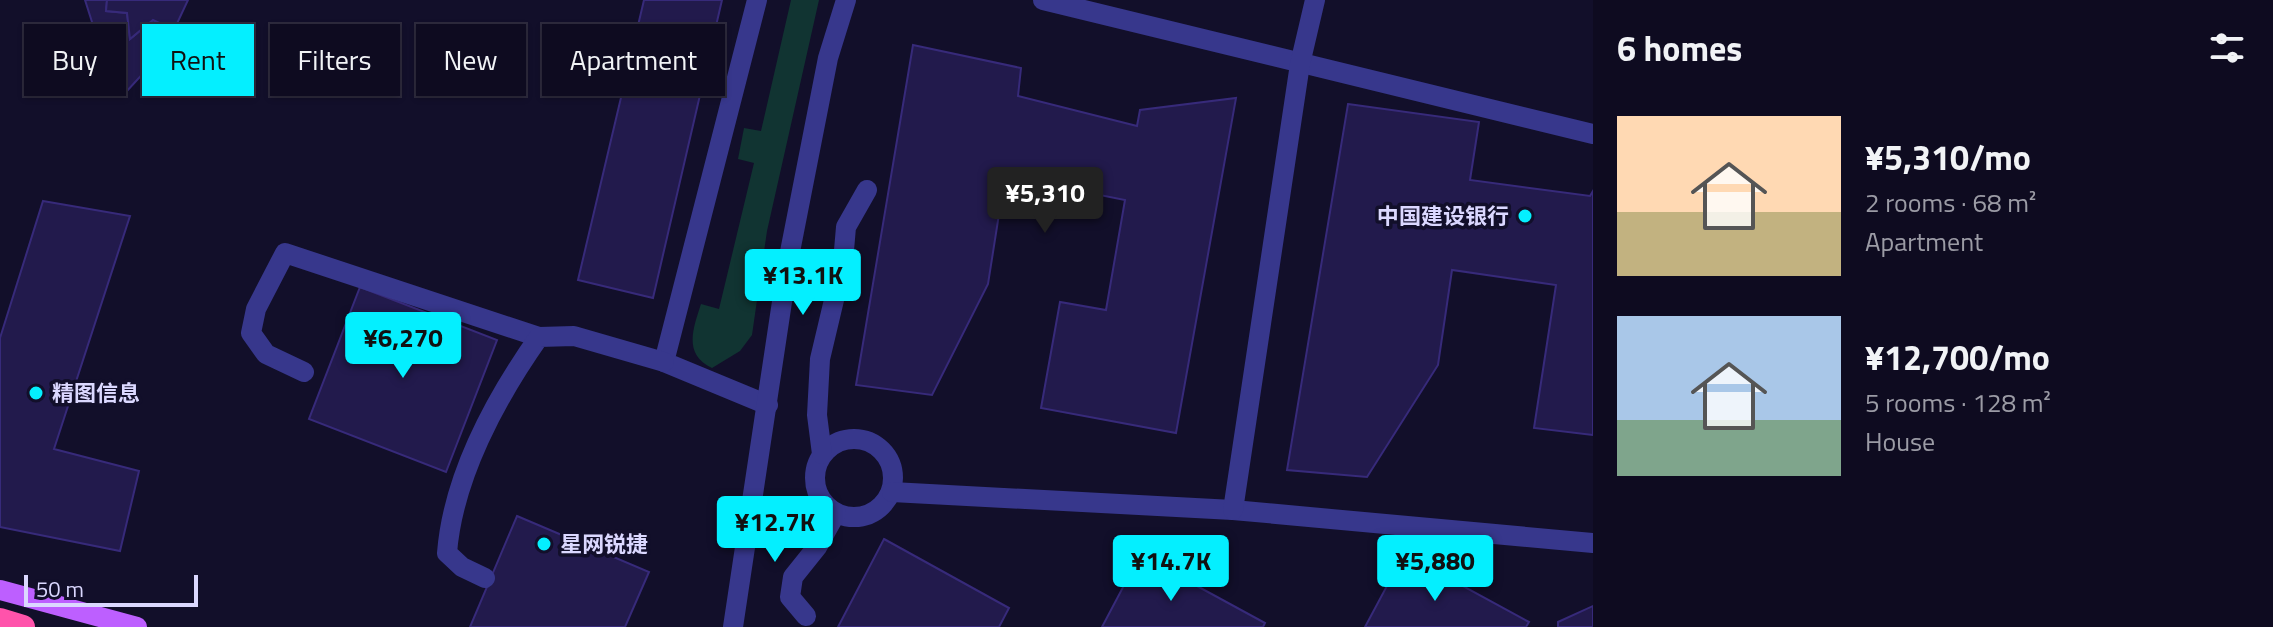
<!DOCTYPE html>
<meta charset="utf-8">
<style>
:root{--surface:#0e0b20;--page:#1c192d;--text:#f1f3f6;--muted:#9b9ba5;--line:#2e2b3e;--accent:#04efff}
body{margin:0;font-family:"Titillium Web","Noto Sans SC",sans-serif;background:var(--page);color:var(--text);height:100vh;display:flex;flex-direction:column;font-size:30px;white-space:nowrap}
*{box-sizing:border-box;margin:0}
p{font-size:26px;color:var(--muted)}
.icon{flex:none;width:44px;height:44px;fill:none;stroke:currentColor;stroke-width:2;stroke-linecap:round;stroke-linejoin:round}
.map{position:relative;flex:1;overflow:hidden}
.drawer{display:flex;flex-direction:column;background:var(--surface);width:680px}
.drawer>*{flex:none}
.hud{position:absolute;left:24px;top:24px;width:760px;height:72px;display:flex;gap:16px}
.scale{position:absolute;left:24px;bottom:20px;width:174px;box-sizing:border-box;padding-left:8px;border:4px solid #dbd8ff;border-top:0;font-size:22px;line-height:28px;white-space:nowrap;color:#dbd8ff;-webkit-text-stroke:6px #120f2a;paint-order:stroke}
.price{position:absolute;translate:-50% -68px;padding:0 18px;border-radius:8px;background:var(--accent);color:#111;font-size:26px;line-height:52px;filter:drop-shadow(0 2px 4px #0008)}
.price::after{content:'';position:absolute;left:50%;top:48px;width:24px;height:18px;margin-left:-12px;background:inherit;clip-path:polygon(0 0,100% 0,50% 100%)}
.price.active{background:#222;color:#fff}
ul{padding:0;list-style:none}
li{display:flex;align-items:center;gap:24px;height:200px;padding:0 24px}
li span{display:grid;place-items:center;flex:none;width:224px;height:160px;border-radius:0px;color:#555}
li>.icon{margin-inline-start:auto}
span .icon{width:96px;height:96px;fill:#fffc;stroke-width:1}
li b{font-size:34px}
h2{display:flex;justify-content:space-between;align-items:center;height:96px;padding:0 24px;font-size:34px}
.tag{padding:0 28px;border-radius:0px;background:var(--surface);box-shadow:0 2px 6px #0004,0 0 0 2px var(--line);font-size:28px;line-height:72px}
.tag.active{background:var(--accent);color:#111}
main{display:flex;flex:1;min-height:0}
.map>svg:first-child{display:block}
</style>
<main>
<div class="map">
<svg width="1593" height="627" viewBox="0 0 1593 627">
<rect width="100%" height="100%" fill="#120f2a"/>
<path fill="#113432" d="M791 0H819L767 231 752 335 740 351 712 368C683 354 693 329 701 304L719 309 754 163 738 159 744 128 761 131Z"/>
<g fill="#221a4c" stroke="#372a7a" stroke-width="2">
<path d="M85 0H107L106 11 127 13 130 39 153 20 174 30 162 53 126 92 106 71 95 44 92 22Z"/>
<path d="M107 0H188L174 30 153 20 130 39 127 13 106 11Z"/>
<path d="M644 0H722L653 298 578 280Z"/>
<path d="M913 45 1021 68 1018 96 1137 126 1140 110 1236 98 1176 433 1041 408 1060 302 1106 310 1125 200 1005 176 988 284 932 395 856 385Z"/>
<path d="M1348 104 1479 122 1470 180 1590 196 1593 191V435L1534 428 1556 285 1452 270 1438 365 1367 477 1287 470Z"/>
<path d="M43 201 130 216 54 449 139 471 120 551 0 527V338Z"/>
<path d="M360 287 497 340 446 472 309 419Z"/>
<path d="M517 516 649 572 625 627H470Z"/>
<path d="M884 539 1009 608 999 627H838Z"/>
<path d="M1404 554 1529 622 1526 627H1365Z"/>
<path d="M1140 555 1265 623 1263 627H1102Z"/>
<path d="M1593 606V627H1558V622Z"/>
</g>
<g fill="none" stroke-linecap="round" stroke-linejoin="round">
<g stroke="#37378c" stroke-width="20">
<path d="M757 0 664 362 768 405"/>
<path d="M1043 0 1593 134"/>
<path d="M304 372 266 354 251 333 256 309 285 253 539 337"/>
<circle cx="854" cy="478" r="39"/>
<path d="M822 454 817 415 820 359 843 262 846 227 867 190"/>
<path d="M892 492 1233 510 1593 543"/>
<path d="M1233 510 1300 64 1315 0"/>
<path d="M485 578 462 567 447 553C453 477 496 398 539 337L574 336 664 362"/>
<path d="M806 616 790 597 793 577 817 547 836 513"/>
<path d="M733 627 788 262 828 58 846 0"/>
</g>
<path stroke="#bd5fff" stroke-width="20" d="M0 590 137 627"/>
<path stroke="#ff53ab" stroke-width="24" d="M0 620 23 627"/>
</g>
<g fill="#04efff" stroke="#120f2a" stroke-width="3">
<circle cx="1525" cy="216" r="8"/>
<circle cx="36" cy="393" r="8"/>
<circle cx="544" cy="544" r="8"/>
</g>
<g text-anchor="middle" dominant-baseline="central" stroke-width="7" stroke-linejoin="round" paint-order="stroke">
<g font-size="22" font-weight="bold" fill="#dbd8ff" stroke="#120f2a" text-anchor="start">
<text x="1509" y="216" text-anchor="end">中国建设银行</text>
<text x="52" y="393">精图信息</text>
<text x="560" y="544">星网锐捷</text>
</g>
</g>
</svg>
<div class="scale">50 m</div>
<b class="price active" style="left:1045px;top:235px">¥5,310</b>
<b class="price" style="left:803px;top:317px">¥13.1K</b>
<b class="price" style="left:403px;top:380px">¥6,270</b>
<b class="price" style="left:775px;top:564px">¥12.7K</b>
<b class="price" style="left:1171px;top:603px">¥14.7K</b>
<b class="price" style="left:1435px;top:603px">¥5,880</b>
<div class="hud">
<a class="tag">Buy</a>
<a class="tag active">Rent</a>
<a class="tag">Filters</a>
<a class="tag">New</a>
<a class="tag">Apartment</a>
</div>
</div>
<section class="drawer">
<h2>6 homes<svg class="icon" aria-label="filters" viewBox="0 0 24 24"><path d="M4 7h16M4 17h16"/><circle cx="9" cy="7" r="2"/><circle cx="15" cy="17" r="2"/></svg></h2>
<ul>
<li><span style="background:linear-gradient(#ffd9b3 60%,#c2b280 0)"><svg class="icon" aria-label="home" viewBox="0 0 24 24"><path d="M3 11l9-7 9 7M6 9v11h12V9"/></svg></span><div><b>¥5,310/mo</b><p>2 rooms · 68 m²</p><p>Apartment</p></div></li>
<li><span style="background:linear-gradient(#a9c7e8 65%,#7fa58c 0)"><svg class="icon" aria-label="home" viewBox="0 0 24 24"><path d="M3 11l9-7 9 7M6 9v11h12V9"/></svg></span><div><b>¥12,700/mo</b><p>5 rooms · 128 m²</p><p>House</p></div></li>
</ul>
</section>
</main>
